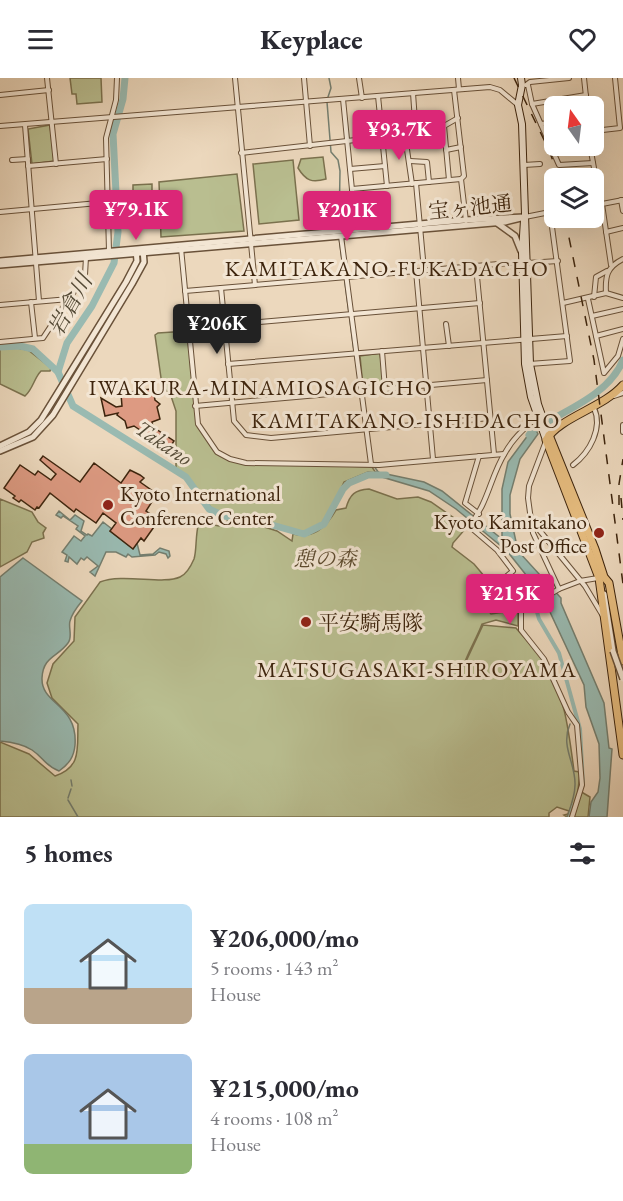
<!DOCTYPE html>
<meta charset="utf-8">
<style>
:root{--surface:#fff;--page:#f2f2f3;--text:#2b2b33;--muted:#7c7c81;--accent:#db2777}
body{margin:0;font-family:"EB Garamond","Noto Serif JP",serif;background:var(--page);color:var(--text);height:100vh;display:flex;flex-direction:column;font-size:22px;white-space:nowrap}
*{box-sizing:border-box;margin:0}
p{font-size:20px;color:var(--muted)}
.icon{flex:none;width:33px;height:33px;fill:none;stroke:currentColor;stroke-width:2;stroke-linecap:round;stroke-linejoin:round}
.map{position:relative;height:739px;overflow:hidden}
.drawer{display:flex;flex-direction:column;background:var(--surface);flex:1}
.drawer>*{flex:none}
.needle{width:39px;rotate:346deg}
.buttons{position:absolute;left:544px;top:18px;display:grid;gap:12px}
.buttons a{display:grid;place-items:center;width:60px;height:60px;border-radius:9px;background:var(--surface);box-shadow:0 6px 24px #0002;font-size:30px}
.price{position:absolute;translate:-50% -51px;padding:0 14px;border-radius:6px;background:var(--accent);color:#fff;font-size:20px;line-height:39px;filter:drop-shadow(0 2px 3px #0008)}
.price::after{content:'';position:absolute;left:50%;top:36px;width:18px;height:14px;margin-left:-9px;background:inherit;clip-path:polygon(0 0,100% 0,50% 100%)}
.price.current{background:#222;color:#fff}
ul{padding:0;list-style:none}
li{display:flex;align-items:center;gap:18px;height:150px;padding:0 24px}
li span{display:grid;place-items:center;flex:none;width:168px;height:120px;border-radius:9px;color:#555}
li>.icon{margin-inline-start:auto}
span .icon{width:72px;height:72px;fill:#fffc;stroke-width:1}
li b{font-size:26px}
h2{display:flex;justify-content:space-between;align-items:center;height:72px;padding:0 24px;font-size:26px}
header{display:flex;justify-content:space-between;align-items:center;height:78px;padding:0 24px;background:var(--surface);font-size:27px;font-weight:800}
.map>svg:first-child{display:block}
</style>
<header><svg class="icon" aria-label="menu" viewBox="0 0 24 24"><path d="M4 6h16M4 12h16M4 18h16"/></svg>Keyplace<svg class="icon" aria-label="heart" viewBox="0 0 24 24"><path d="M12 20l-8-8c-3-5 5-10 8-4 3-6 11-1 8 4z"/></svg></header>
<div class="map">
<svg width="623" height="739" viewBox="0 0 623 739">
<rect width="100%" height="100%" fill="#ecd8bd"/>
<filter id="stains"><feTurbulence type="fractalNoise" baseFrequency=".00333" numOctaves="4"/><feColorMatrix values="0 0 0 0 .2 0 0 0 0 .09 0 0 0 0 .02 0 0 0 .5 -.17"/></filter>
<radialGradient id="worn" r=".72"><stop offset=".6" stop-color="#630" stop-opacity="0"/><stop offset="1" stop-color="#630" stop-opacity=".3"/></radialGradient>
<g fill="#b9be90" stroke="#7b714e" stroke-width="1.5">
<path d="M70 0H101L102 24 77 26 76 16H72Z"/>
<path d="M50 47 54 83 32 86 28 51Z"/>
<path d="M323 79 326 101C312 105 306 103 298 90L301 81Z"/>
<path d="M293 82 299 142 259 146 253 86Z"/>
<path d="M237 96 244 153 161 159 159 104Z"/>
<path d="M152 106V126H133V107Z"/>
<path d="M325 124 334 128V146L310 148C305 133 309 126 325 124Z"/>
<path d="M188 253 198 346 217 374 238 384 372 389 376 395 368 394 344 404 327 442 304 455 255 441 226 438 213 432 187 399 176 392V333L171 318 162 307 155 257 158 255Z"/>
<path d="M17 270 28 272 51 290 50 293H41C34 300 33 311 25 318L0 306V271Z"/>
<path d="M380 275 384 308 365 311 363 309 360 278Z"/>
<path d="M369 411 397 421 418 419 431 424 467 449 453 465 452 469 474 486 490 505 477 518 491 536 518 532V548L496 542 482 546C476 562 467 575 462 592L483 547 516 550C525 561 536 571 544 582 565 616 569 655 574 693L580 694 578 712 590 719 588 739H567L564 737 568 736 569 733 557 729 549 735V739H0V664L29 676 55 698C82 689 77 670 78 646L52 620 47 605 53 586 74 563 75 539 100 504C123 495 163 507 180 499 187 496 191 488 194 481 197 472 195 457 199 444L219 448 229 442 249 444 277 453 292 463 293 456C314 461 326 449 336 432L346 430C350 416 355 412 369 411Z"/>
<path d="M0 421 32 434 38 444 46 450 43 455 44 460 32 464 27 474 0 489Z"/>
</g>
<g fill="#99bab1" stroke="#747e6f" stroke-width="1.5">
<path d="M534 349 538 356 520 381 510 417V436L518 473 561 520V525L604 625 609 670 612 671 607 739H589L591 724 598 714 600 700 599 666 586 629 584 607 542 517 507 473 456 431 429 413 382 399 377 394 424 404 442 413 502 461V411L508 384Z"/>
<path d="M59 433 70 442 75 437 84 443 81 453 87 457 88 456 92 458 103 444 112 451 110 453 133 471 137 465 140 477 153 476 160 470 169 473 170 478 168 480 166 476 159 474 155 477 132 479 128 476 126 479 116 474H106L95 498 90 494 98 488 87 479 84 482 81 480 77 486 69 479 68 484 65 483 67 477 62 474 74 458 81 463 85 458 76 451 78 448 63 438 61 440 56 437Z"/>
<path d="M23 480 82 523C77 529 72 535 70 543 68 549 73 559 68 565 58 579 43 578 42 600 41 627 78 626 75 667 74 679 69 686 59 693 44 687 44 680 32 672 23 666 11 664 0 663V499Z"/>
</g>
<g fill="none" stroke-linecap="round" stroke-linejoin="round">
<g stroke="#747e6f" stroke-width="1.5">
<path d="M328 19 331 10 329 0"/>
<path d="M327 24 331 74 338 82 340 93 339 151"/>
<path d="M594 127 602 124"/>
<path d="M339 159 354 273"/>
<path d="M355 278 368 374"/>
<path d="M373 387 379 395"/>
<path d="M71 702 72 708"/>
<path d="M68 720 71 711"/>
<path d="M68 722 78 739"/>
<path d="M567 739C571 728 575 718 575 707 576 685 560 669 570 646"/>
</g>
<g stroke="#99bab1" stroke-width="4">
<path d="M537 534 539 541 559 575 580 651 583 707"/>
<path d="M570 739 574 727"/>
</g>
<g stroke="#99bab1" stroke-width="7">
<path d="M0 269 20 268 33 271 58 294 73 328 186 399 209 431 224 438 265 445 304 456 324 446 343 411 349 405 368 397H386"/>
<path d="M58 294 67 265 92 228 114 185 118 154 113 56 123 21 125 0"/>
<path d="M529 357 533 352C564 333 609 317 623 282"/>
</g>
</g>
<g fill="#dd9a82" stroke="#3d240d" stroke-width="1.5">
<path d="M136 310 140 312 153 311 155 322 160 326 157 329 160 341 152 344 153 349 174 363 170 369 166 366 164 368 134 348 127 350 125 343 117 337 118 335 105 338 101 320 116 329 122 328 121 316 133 314Z"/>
<path d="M43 378 80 404 94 385 121 405 130 392 140 397 144 400 140 404 157 416 146 433 155 439 152 442 156 446 144 463 141 460 133 471 110 453 116 445 103 435 96 445 76 431 74 434 50 415 39 430 37 429 35 432 21 422 19 424 13 420 15 418 4 410 20 387 35 397 38 393 51 402 56 396 40 382Z"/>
</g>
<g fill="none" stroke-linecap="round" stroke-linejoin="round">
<g stroke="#695139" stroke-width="6">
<g id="minor">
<path d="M47 0 56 86"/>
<path d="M235 0 255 207"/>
<path d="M304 0 310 68"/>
<path d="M359 0 362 20"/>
<path d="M458 0 459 11"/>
<path d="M584 0 587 28"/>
<path d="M526 7 530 4 569 0"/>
<path d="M528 7 532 26 559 87 593 85"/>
<path d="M454 12 464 98 461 101 466 143"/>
<path d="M413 15 416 57"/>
<path d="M0 17 49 12"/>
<path d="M378 18 387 108"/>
<path d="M343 21 356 152"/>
<path d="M532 26 586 17"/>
<path d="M541 46 555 44"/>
<path d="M25 47 39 223"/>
<path d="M0 48 490 9 500 12 518 27"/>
<path d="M594 53 620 50 615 0"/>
<path d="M405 58 412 106"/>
<path d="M590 68 596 101"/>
<path d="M446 72 461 69"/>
<path d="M241 75 444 52"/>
<path d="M12 82 28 81"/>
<path d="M410 83 427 84 429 104"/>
<path d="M524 87 540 86"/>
<path d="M28 88 107 81"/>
<path d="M350 91 385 88"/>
<path d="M449 102 444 48 458 40"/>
<path d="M416 105 424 192"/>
<path d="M352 111 461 101"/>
<path d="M621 122 623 133"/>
<path d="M0 134 109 124"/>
<path d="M525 139 550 134 570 283 529 286"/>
<path d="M606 154 623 150"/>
<path d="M341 158 371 386"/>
<path d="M181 170 198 346 217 374 230 381 246 385 379 387 504 376"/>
<path d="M109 173 106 60 116 22 117 0"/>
<path d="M527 185 558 183"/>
<path d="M611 187 602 126 623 122"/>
<path d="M476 188 494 376"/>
<path d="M416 193 433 381"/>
<path d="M221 210 234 343 246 357 271 360 490 340"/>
<path d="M185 213 522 184"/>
<path d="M606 215C605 198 607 189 623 181"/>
<path d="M594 219 596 199 607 193"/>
<path d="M588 221 604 295 618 278 623 261"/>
<path d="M31 224 35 260"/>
<path d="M563 225 606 215 623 220"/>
<path d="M0 227 69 221 85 197 86 179"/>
<path d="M592 238 623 231"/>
<path d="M446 246 449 268"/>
<path d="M225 247 480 225"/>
<path d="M596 258 623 251"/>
<path d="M0 264 43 260 68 222"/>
<path d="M382 273 385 311"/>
<path d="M228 286 567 258"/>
<path d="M614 318 623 315"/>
<path d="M195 328 487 302"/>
<path d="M537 339C525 350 513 360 505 375 490 399 489 424 469 448L497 472 513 493 502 502 521 530V552L544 581 568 634 577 647 582 707 572 739"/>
<path d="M623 347V354"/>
<path d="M546 363 529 408 528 420 531 442 585 508 603 538"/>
<path d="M479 378 465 425 479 436"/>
<path d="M573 387C590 374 603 350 594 330"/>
<path d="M531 442 533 455 559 511 580 503 598 500"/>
<path d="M522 533 559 511"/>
</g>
</g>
<g stroke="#695139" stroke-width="8">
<g id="tertiary">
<path d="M497 145 515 158 521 173"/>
<path d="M0 183 465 142 524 139"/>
<path d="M0 187 505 144 525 139"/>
<path d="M0 368 29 354 41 342 126 204 137 183 136 172"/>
<path d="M0 373 33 359 53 337 132 206 144 184 143 171"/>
<path d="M604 516 613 573"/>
</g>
</g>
<g stroke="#3d240d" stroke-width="8">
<g id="secondary">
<path d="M521 0 522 7 518 27 522 46 530 286 538 326 549 357"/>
<path d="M524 142 522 174 525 286 531 319 546 362"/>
</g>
</g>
<g stroke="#3d240d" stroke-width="9">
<g id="trunk">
<path d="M623 307C603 330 560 339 546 362L599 500 623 677"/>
<path d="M549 357 595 471 604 499 609 505 623 583"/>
</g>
</g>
<use href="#minor" stroke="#f3e6d4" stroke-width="4"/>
<use href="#tertiary" stroke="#f3e6d4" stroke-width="5"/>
<use href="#secondary" stroke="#f3e6d4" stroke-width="6"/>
<use href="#trunk" stroke="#e6bc7e" stroke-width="7"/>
<g stroke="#3d240d" stroke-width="1.5" stroke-dasharray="10 10" stroke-linecap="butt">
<path d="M514 0 549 72 559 100"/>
<path d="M565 140 594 282 623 506"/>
<path d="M621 420 623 442"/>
<path d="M619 427V406L623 381"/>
</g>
<g stroke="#695139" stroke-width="8" stroke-linecap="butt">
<path id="tertiary-bridge" d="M613 573 623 601"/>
</g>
<use href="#tertiary-bridge" stroke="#f3e6d4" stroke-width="5"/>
</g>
<g fill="#8f2418" stroke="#f3e6d4" stroke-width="2">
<circle cx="108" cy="427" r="6"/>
<circle cx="599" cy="455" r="6"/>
<circle cx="306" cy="544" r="6"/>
</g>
<g text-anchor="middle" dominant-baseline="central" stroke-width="6" stroke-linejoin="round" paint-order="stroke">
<g font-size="21" fill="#3d240d" stroke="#f3e6d4">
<text transform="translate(470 129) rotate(-6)">宝ヶ池通</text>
</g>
<g font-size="21" fill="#3d240d" stroke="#f3e6d4" text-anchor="start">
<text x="120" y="415">Kyoto International<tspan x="120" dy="24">Conference Center</tspan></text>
<text x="587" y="443" text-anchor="end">Kyoto Kamitakano<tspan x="587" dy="24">Post Office</tspan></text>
<text x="318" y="544">平安騎馬隊</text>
</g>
<g font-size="21" font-style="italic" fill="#5c4a2e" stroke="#f3e6d4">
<text x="325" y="480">憩の森</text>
</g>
<g font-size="22" letter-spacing="1.5" fill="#3d240d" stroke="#f3e6d4">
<text x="387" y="190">KAMITAKANO-FUKADACHO</text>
<text x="261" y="309">IWAKURA-MINAMIOSAGICHO</text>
<text x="406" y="342">KAMITAKANO-ISHIDACHO</text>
<text x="417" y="591">MATSUGASAKI-SHIROYAMA</text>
</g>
<g font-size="22" font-style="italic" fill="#544a36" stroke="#f3e6d4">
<text transform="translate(70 227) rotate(-61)">岩倉川</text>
<text transform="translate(164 365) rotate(34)">Takano</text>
</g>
</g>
<rect width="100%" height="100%" filter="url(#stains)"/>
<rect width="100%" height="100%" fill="url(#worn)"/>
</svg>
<div class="buttons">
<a><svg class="needle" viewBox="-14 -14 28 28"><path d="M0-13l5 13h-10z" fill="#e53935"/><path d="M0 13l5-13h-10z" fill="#7c7c81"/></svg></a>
<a><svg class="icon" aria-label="layers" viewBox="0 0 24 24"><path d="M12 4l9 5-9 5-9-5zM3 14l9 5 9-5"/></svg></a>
</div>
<b class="price" style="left:399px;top:83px">¥93.7K</b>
<b class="price" style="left:136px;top:163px">¥79.1K</b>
<b class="price" style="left:347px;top:164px">¥201K</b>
<b class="price current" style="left:217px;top:277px">¥206K</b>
<b class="price" style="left:510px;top:547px">¥215K</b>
</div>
<section class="drawer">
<h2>5 homes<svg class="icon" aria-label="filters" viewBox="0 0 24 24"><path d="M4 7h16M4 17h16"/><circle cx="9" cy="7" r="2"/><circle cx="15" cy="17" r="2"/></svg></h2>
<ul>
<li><span style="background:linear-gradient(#bfe0f5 70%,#b9a48a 0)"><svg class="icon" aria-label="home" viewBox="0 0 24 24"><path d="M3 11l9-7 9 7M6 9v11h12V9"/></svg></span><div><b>¥206,000/mo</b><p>5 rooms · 143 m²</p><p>House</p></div></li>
<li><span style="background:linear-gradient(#a9c7e8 75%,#8fb573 0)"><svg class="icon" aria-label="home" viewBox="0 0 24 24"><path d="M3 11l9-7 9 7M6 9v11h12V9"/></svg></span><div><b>¥215,000/mo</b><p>4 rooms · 108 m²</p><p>House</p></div></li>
</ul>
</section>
